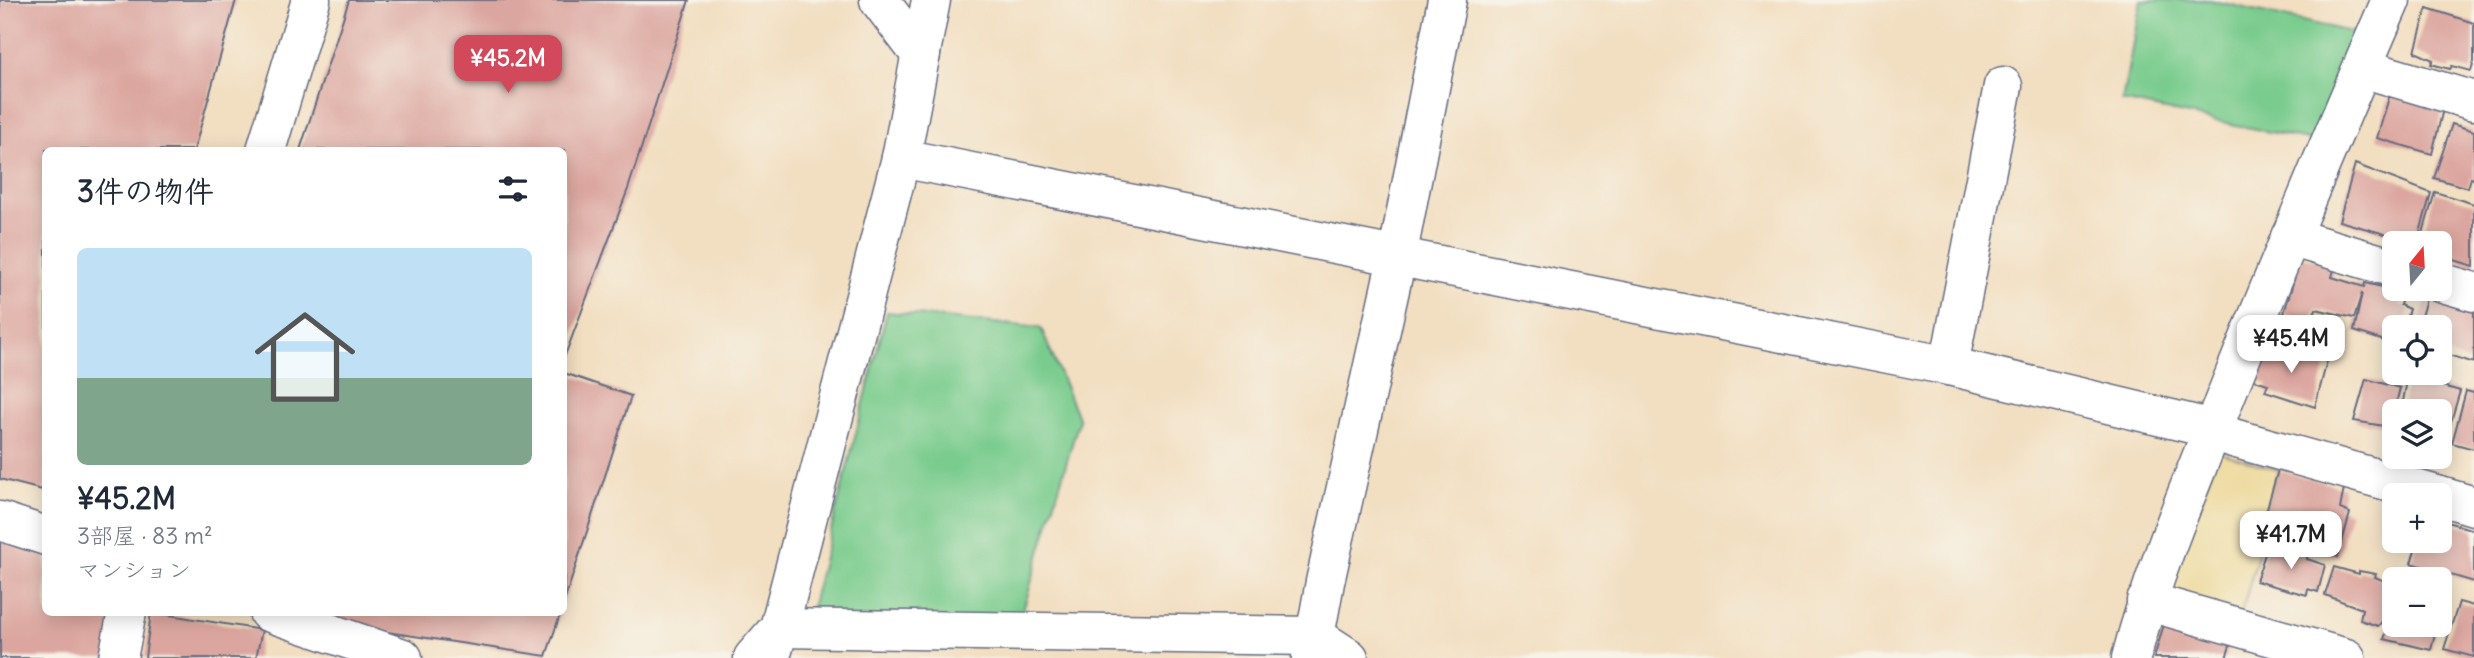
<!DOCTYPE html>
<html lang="ja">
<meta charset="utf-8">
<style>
:root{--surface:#fff;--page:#f2f2f3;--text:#1f2937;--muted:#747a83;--accent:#d1495b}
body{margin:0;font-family:Delius,"Klee One",sans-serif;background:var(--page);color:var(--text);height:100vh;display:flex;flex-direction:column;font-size:26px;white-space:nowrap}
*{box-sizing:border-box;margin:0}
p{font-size:23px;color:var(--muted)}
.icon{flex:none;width:38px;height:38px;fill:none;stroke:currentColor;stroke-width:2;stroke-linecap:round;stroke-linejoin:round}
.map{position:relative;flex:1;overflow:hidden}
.drawer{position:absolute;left:42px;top:147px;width:525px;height:469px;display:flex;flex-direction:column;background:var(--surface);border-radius:10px;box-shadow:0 4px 18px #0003}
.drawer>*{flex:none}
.needle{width:46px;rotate:18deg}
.buttons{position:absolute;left:2382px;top:231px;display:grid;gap:14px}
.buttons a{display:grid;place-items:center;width:70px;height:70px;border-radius:10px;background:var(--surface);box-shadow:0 4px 18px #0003;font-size:35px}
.price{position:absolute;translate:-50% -60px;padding:0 16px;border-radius:14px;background:#fff;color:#222;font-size:23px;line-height:46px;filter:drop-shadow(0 2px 4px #0008)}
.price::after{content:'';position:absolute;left:50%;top:42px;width:21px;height:16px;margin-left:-10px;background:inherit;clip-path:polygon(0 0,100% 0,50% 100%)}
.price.active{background:var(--accent);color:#fff}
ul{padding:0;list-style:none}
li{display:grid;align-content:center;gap:14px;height:371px;padding:0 35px}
li span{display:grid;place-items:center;height:217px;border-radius:10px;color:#555}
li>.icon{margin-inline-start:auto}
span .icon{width:126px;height:126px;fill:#fffc;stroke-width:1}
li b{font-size:30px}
h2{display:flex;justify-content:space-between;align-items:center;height:84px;padding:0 35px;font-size:30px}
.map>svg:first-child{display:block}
</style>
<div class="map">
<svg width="2474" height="658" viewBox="0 0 2474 658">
<rect width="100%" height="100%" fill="#f7f3e8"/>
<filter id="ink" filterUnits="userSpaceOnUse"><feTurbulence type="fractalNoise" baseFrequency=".0143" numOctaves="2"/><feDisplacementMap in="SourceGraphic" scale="14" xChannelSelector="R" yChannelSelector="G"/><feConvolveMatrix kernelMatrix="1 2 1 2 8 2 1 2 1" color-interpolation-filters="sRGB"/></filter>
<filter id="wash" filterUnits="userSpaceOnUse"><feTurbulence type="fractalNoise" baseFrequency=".00686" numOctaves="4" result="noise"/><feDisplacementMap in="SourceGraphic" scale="28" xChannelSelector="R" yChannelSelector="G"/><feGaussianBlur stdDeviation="1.57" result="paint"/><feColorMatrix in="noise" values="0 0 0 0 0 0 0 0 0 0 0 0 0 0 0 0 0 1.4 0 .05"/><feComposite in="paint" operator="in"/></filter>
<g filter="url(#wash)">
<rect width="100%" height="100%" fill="#f2dec0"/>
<g fill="#7acc8e" stroke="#4a7e76" stroke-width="2">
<path d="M2141 0H2210L2360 34 2317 142 2122 101Z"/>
<path d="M887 312 1041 328 1079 420 1017 631 808 620Z"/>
</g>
<path fill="#eeda9e" stroke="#84847e" stroke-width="2" d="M2218 452 2278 470 2261 529 2263 538 2240 617 2168 594Z"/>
<g id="blocks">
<g fill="#dba69f">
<path d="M0 0H236L194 150H46V491L0 479Z"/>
<path d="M349 0H689L628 189 564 358V150H300Z"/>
<path d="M2427 8 2474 23V62L2471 71 2452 66 2450 69 2431 64 2433 60 2415 52Z"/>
<path d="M2390 94 2443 109 2432 154 2377 138Z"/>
<path d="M2452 124 2474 131V179L2471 178 2468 188 2434 178Z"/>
<path d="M2355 164 2431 193 2417 243 2339 221Z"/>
<path d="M2435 192 2474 204V266L2440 256V243H2420Z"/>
<path d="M2301 256 2335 266 2332 277 2364 287 2365 283 2404 292 2400 305 2409 309 2404 327H2394V344L2354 331 2362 293 2354 318 2316 309 2310 323 2284 313Z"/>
<path d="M2428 292 2474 306V363L2440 352V327H2418Z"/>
<path d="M2280 347 2327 361 2315 407 2265 391 2268 384 2252 379 2264 349 2276 352Z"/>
<path d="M564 373 631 396 564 602Z"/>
<path d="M2408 376 2460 391 2442 452 2440 451V411H2401Z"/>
<path d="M2366 379 2400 388 2390 427 2354 421Z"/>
<path d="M2466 391 2474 393V449L2452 443Z"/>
<path d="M2278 470 2344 488 2340 509 2350 513 2338 557 2322 552 2320 546 2261 529Z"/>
<path d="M2440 520 2474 530V582L2411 563 2418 541H2440Z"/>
<path d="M0 524 46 540V612H118L111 658H0Z"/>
<path d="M2267 548 2285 552V549L2307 556V559L2325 565 2318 592 2308 589 2307 595 2256 581Z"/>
<path d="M2334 567 2359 574V571L2376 574 2375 577 2394 585V592L2385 618 2378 626 2360 620 2362 609 2325 595Z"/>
<path d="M2459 602 2474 606V657L2444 649Z"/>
<path d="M151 612 262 630 256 658H145Z"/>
<path d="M307 612H561L546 656 348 626Z"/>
<path d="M2394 612V625H2437L2431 650 2384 639Z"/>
<path d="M2164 624 2233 637 2226 658H2154Z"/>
</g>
</g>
</g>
<g filter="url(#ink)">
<use href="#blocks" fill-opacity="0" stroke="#666c80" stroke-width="2"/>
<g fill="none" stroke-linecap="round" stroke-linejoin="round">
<g stroke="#666c80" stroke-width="41">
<g id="minor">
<path d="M879 0 921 55"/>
<path d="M2362 68 2474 101"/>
<path d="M266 150 311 0"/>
<path d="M901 158 1949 366 2213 429 2233 438 2437 495"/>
<path d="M2290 237 2394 268"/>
<path d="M2440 282 2474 292"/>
<path d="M1949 366 2003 86"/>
<path d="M2440 496 2474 506"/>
<path d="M0 521 46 536"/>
<path d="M2146 601 2346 658"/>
<path d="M268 612 403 658"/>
<path d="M773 650 779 628 1315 636 1349 658"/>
<path d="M118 658 127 612"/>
<path d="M753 658 779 628 901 158 931 0"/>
<path d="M1311 658 1325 582 1397 258 1447 0"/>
<path d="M2131 658C2155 566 2194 477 2229 388 2281 258 2335 129 2391 0"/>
</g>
</g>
<use href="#minor" stroke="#fff" stroke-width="38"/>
</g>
</g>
</svg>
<div class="buttons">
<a><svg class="needle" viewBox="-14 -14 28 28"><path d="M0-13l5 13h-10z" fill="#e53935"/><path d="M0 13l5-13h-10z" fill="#747a83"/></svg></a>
<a><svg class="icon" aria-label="locate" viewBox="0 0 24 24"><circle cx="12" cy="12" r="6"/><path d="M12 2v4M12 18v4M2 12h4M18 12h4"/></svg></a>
<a><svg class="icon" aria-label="layers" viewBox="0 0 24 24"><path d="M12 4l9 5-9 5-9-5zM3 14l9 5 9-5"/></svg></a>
<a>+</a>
<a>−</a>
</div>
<b class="price active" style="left:508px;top:95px">¥45.2M</b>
<b class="price" style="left:2291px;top:375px">¥45.4M</b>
<b class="price" style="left:2291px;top:571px">¥41.7M</b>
<section class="drawer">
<h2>3件の物件<svg class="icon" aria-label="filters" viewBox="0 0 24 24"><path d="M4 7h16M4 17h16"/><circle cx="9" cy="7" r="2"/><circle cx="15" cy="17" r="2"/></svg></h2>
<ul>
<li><span style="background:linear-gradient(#bfe0f5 60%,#7fa58c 0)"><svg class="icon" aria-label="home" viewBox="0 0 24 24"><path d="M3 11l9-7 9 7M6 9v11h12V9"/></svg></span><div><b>¥45.2M</b><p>3部屋 · 83 m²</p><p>マンション</p></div></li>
</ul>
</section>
</div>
